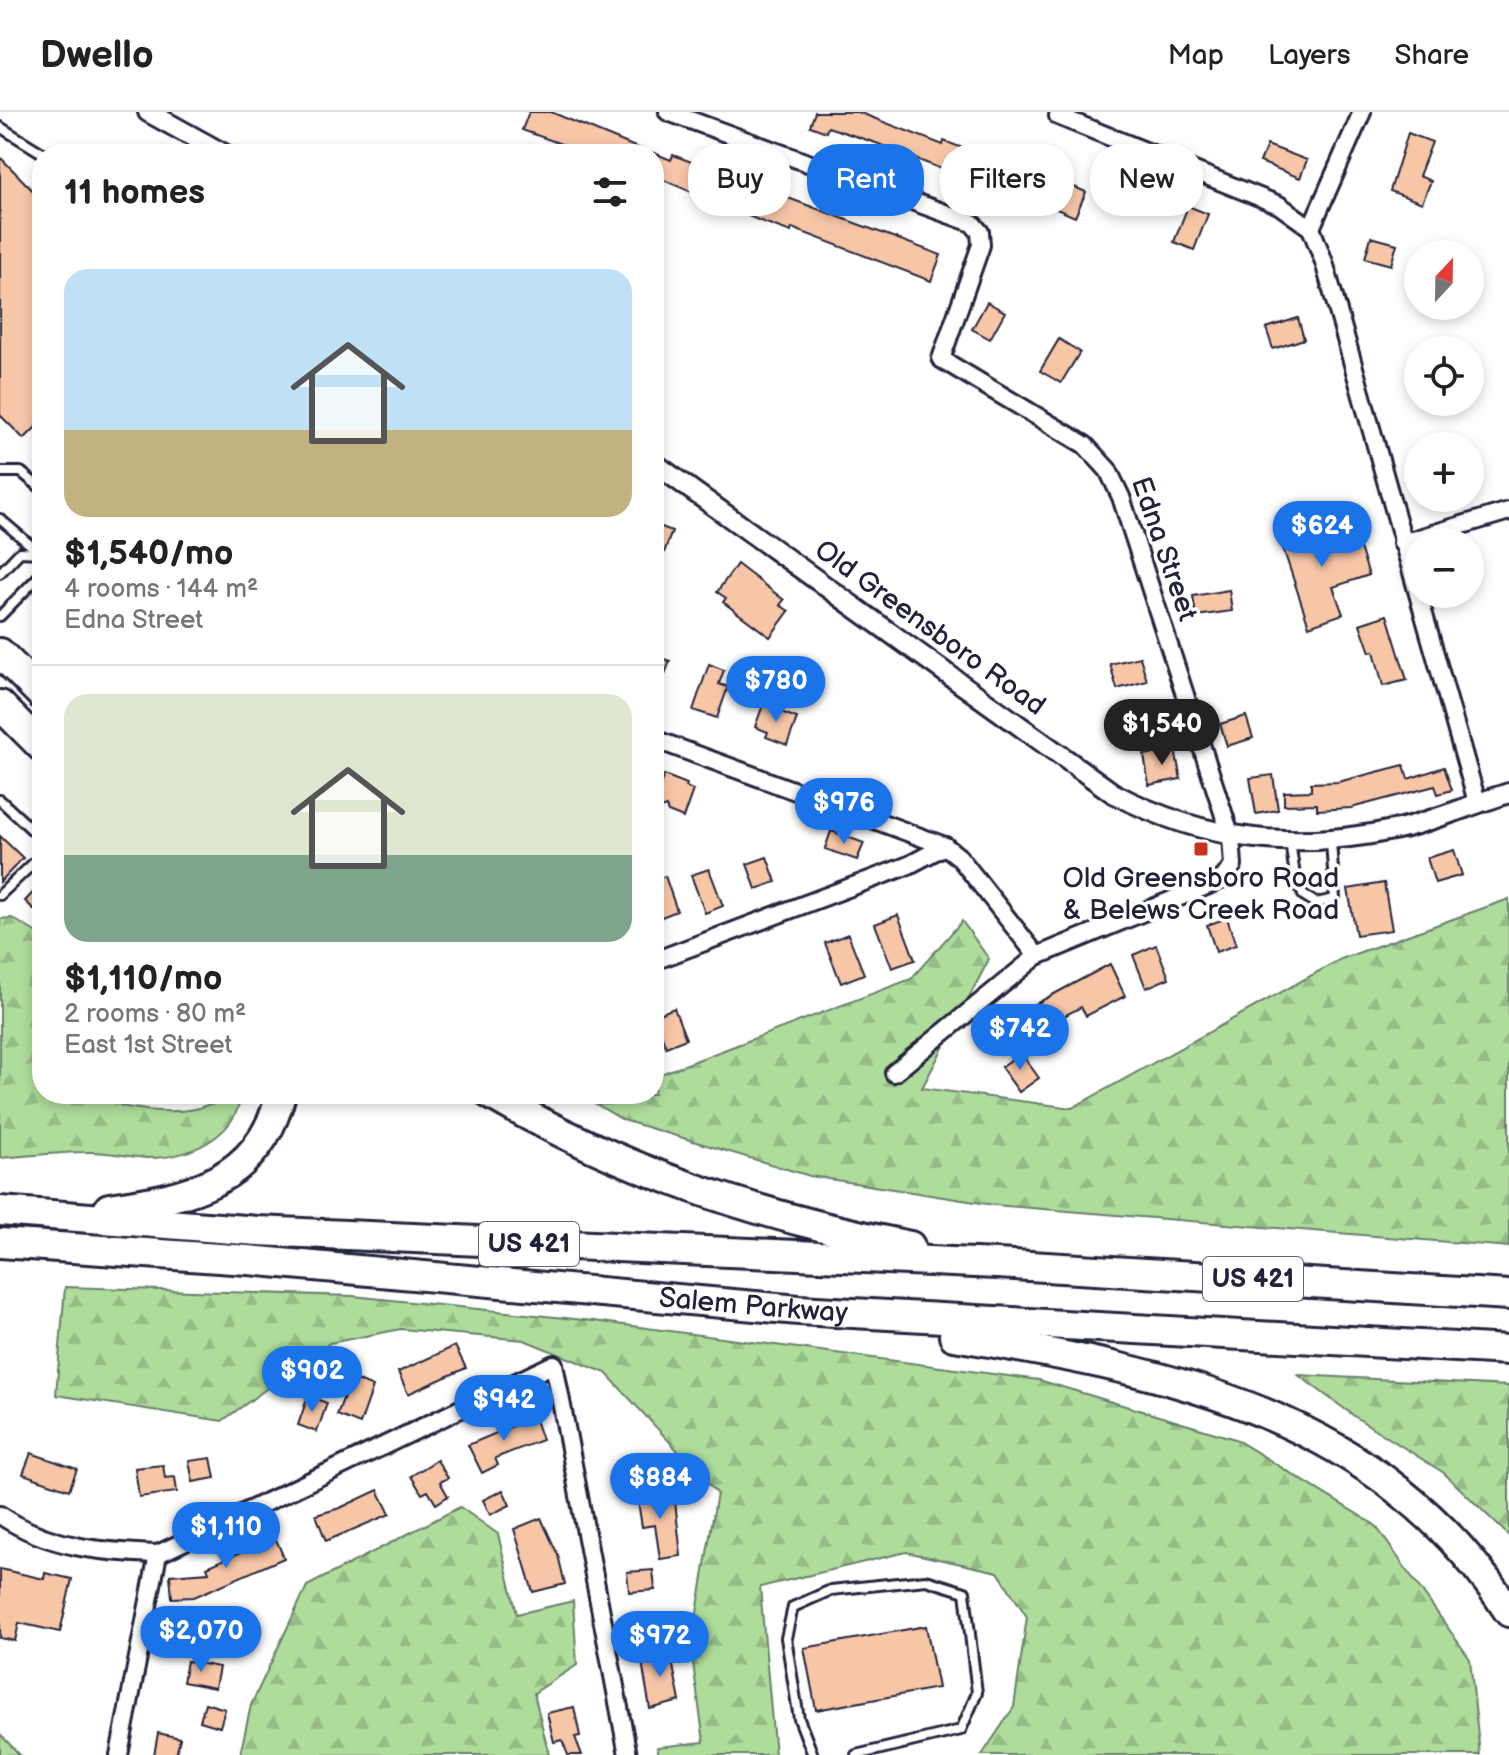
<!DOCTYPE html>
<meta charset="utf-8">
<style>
:root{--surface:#fff;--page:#f2f2f2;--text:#222;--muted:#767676;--line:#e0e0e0;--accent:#1a73e8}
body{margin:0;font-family:"Balsamiq Sans",sans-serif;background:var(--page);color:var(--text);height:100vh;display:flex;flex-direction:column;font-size:30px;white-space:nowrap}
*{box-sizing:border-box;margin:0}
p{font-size:26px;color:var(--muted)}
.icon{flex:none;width:44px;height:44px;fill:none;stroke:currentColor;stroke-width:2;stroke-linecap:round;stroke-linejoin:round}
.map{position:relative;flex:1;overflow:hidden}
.details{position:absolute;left:32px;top:32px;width:632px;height:960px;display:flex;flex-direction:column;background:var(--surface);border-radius:32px;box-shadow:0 4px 12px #0003}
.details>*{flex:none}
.guide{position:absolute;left:688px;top:32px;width:700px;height:72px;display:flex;gap:16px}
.needle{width:52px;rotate:22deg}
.tools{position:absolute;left:1404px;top:128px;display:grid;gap:16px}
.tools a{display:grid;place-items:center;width:80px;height:80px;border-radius:50%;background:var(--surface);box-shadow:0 4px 12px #0003;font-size:40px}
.price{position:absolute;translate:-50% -68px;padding:0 18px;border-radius:28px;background:var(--accent);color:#fff;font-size:26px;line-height:52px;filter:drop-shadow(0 2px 4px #0008)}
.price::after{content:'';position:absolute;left:50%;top:48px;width:24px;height:18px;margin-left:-12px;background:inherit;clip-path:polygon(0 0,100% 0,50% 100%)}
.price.current{background:#222;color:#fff}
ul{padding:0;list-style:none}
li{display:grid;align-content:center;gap:16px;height:424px;padding:0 32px}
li+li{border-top:2px solid var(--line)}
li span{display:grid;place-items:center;height:248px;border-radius:24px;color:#555}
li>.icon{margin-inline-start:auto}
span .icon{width:144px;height:144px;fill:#fffc;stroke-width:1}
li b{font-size:34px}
h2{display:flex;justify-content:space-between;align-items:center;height:96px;padding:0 32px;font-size:34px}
.tag{padding:0 28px;border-radius:32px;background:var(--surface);box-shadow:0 4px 12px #0003;font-size:28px;line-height:72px}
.tag.current{background:var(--accent);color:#fff}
header{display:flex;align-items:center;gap:48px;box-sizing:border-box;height:112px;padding:0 40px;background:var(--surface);border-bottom:2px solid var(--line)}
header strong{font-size:38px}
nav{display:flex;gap:44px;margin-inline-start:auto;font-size:28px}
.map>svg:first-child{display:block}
</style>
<header>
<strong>Dwello</strong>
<nav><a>Map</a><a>Layers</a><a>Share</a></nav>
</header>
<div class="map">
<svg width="1509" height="1643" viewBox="0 0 1509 1643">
<defs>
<pattern id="forest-firs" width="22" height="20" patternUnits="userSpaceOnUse" patternTransform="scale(2)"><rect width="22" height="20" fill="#aedc9a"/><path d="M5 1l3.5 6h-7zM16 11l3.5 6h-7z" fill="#95bc86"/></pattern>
</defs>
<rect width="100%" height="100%" fill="#fff"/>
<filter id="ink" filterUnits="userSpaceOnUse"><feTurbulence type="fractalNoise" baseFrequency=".0125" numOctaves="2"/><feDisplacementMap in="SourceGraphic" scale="16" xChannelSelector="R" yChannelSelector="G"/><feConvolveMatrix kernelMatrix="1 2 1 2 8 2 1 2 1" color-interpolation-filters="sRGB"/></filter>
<g filter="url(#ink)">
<g fill="url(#forest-firs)" stroke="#687f6a" stroke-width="2">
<path d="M1509 787V1135L994 1093 810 1064 623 1008 579 982H654V960L658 963 911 867 962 809 989 847 922 976 1072 996 1341 847Z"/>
<path d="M12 806 42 824V982H121V994C146 999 174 1002 199 996 218 991 217 982 241 982 236 1026 188 1046 148 1046 128 1045 107 1039 87 1040 58 1040 29 1044 0 1046V807Z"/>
<path d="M65 1175 353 1184 594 1209 1039 1268 1235 1327 1375 1413 1470 1547 1480 1643H982L1014 1595 1027 1505 998 1460 906 1440 760 1475 775 1643H659L657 1635 704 1630 691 1537 717 1381 606 1261 524 1228 401 1217 330 1231 222 1309 56 1283Z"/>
<path d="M1298 1263 1509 1274V1424L1444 1361 1357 1306Z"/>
<path d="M460 1395 498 1422 517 1502 573 1489 577 1553 534 1581 549 1643H240L251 1593 307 1474Z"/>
<path d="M0 1622 20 1643H0Z"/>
</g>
<g fill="#f7c6a7" stroke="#22223b" stroke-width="2">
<path d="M529 0H551L652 42H589L522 18Z"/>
<path d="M815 0H858L943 33 944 29 979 42 969 68 876 31 828 15 826 20 810 14Z"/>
<path d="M1408 21 1432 30 1419 64 1431 69 1422 91 1390 79Z"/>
<path d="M1267 33 1307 48 1300 66 1260 50Z"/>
<path d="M654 41 671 48 673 43 941 143 931 169 792 116 791 120 758 108 654 64Z"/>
<path d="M0 45 42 88V309L24 327 0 303Z"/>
<path d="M1049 64 1086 80 1075 105 1038 89Z"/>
<path d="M1188 94 1208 102 1194 138 1174 130Z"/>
<path d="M1371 125 1397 132 1391 153 1365 146Z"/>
<path d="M987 190 1005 200 990 227 972 217Z"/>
<path d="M1298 206 1304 227 1273 237 1266 216Z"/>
<path d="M1059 227 1080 240 1061 271 1040 259Z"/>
<path d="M654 412 672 419 655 465H654Z"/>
<path d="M1304 412 1310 429 1353 415 1369 463 1333 475 1343 502 1309 514 1278 421Z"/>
<path d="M737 452 784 488 780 493 789 499 770 525 723 490 726 486 717 480Z"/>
<path d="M1229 478 1232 499 1196 504 1193 484Z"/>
<path d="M1387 503 1407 568 1383 574 1374 539 1370 540 1360 512Z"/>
<path d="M654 544 670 549 655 588H654Z"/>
<path d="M1140 545 1147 569 1117 577 1110 552Z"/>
<path d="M709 552 724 558 719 572 728 575 717 606 693 598Z"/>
<path d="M763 593 797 606 787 633 766 625 768 620 755 615Z"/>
<path d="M1159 593 1165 610 1125 622 1120 605Z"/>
<path d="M1246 604 1253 626 1227 634 1220 612Z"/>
<path d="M1175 638 1181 667 1149 673 1144 643Z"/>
<path d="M1404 653 1408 667 1444 655 1452 678 1438 682 1435 674 1351 696 1317 698V692L1284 693V680L1311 679V671L1338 670Z"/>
<path d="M664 663 687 672 686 675 693 678 683 706 668 700 666 695 654 699V687Z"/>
<path d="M1273 663 1278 698 1256 702 1250 666Z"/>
<path d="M831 719 864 731 857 748 825 737Z"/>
<path d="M0 724 23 746 0 770Z"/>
<path d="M1454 738 1462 763 1435 771 1427 746Z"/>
<path d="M767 745 776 770 756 777 747 752Z"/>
<path d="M709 757 723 794 705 801 691 763Z"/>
<path d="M665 764 677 799 654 808V768Z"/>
<path d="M42 771V805L25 789Z"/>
<path d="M1384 771 1392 818 1356 823 1348 777Z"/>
<path d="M898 803 915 848 892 856 875 812Z"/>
<path d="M1227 806 1236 833 1216 840 1207 813Z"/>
<path d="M848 822 864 862 841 871 825 831Z"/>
<path d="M1156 833 1169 866 1146 876 1133 843Z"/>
<path d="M1110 852 1125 884 1086 904 1081 895 1039 917 1028 896Z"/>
<path d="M674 896 686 927 666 935 654 904Z"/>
<path d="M1021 941 1039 966 1019 980 1001 955Z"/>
<path d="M455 1234 466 1256 408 1282 398 1260Z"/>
<path d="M356 1268 373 1275 360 1312 337 1303 347 1276 352 1278Z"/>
<path d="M308 1284 327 1291 317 1320 298 1313Z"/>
<path d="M534 1305 542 1328 495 1346 498 1353 482 1361 468 1333Z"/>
<path d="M31 1341 77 1357 69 1378 23 1362Z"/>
<path d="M211 1346 215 1366 193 1370 189 1349Z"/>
<path d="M437 1348 448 1366 440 1370 448 1384 436 1392 428 1379 422 1382 411 1364Z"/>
<path d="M163 1353 165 1366 175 1365 177 1380 139 1385 135 1356Z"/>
<path d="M659 1374 661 1391 675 1389 681 1444 660 1447 655 1413 642 1415 636 1377Z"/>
<path d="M378 1378 390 1402 326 1429 316 1403 340 1396Z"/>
<path d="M503 1378 510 1393 490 1403 483 1388Z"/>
<path d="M541 1406 558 1443 565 1472 533 1480 514 1417Z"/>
<path d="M275 1425 284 1446 194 1485 172 1486 170 1463 209 1460 207 1455Z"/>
<path d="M0 1457 44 1467 45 1461 72 1467 60 1520 19 1511 15 1529 0 1526Z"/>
<path d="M653 1458 655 1478 629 1480 627 1460Z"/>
<path d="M926 1514 938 1576 816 1598 804 1536Z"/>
<path d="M670 1539 680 1589 650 1597 641 1544Z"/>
<path d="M187 1549 219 1555 215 1576 183 1570Z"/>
<path d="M205 1591 225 1597 220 1615 200 1609Z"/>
<path d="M574 1595 580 1624 575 1625 582 1643H568L562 1628 554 1630 547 1601Z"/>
<path d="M158 1621 180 1626 176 1643H154Z"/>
</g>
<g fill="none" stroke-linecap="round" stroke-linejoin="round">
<g stroke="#22223b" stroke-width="14">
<g id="service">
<path d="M0 15 44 42"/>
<path d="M0 360H21L42 377"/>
<path d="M0 407 42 443"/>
<path d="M0 461 20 440 39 441"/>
<path d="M0 504 42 461 40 441"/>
<path d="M0 688 42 727"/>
<path d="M1290 729 1295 764 1303 783 1316 791 1335 787 1331 729"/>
<path d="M0 783 42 743"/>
<path d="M813 1643 799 1607 786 1526 793 1495 831 1478 926 1468 965 1480 977 1581 961 1618 856 1643"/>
</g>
</g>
<g stroke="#22223b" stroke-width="22">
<g id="minor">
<path d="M668 0 972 111 980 120 981 133 941 247 1085 333 1108 358 1121 385 1231 725 1233 753 1223 767 1037 844 894 961"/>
<path d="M1362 0 1311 116 1324 150 1477 690"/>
<path d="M1058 4 1279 93 1311 116"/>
<path d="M1402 431 1509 399"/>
<path d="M654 627 945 734 959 745 1037 844"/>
<path d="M654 849 909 753 945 734"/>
<path d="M0 1403C49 1436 101 1440 158 1442L554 1252 628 1643"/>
<path d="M119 1643 158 1442"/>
</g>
</g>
<g stroke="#22223b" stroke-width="24">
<g id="tertiary">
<path d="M148 0 224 42"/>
<path d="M654 351 1113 681C1205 730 1296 739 1398 717 1435 709 1472 692 1509 681"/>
</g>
</g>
<g stroke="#22223b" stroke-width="34">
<g id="motorway">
<path d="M0 541 42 583"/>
<path d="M0 593 42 635"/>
<path d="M490 982C621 1059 761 1105 910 1134"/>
<path d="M109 1096C188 1085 259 1071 281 982"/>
<path d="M0 1099 258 1119 997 1152 1509 1183"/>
<path id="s1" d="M0 1131 248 1148 799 1198 1509 1238"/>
<path d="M954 1224C1171 1260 1380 1302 1509 1500"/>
</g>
</g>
<use href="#service" stroke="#fff" stroke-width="8"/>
<use href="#minor" stroke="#fff" stroke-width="16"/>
<use href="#tertiary" stroke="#fff" stroke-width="18"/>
<use href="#motorway" stroke="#fff" stroke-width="28"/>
</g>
</g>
<rect fill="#c8321e" stroke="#fff" stroke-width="3" x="1193" y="729" width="16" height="16" rx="4"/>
<g text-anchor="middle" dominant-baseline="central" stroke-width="7" stroke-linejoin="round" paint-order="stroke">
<g fill="#fff" stroke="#646476" stroke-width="2">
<rect x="479" y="1110" width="100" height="44" rx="6"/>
<rect x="1203" y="1145" width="100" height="44" rx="6"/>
</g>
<g font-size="26" font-weight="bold" fill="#22223b">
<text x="529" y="1132">US 421</text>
<text x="1253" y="1167">US 421</text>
</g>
<g font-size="28" fill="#22223b" stroke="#fff">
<text transform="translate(1164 437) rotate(71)">Edna Street</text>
<text transform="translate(930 516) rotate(36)">Old Greensboro Road</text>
<text stroke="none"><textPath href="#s1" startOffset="756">Salem Parkway</textPath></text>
</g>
<g font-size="28" fill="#22223b" stroke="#fff">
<text x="1201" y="766">Old Greensboro Road<tspan x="1201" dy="32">&amp; Belews Creek Road</tspan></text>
</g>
</g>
</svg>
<div class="tools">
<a><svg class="needle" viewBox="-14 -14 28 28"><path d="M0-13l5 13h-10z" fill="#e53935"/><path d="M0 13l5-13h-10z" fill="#767676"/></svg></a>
<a><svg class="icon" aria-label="locate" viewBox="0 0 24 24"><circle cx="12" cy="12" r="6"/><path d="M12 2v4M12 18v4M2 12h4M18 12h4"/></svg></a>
<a>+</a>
<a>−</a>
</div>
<b class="price" style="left:1322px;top:457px">$624</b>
<b class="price" style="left:776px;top:612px">$780</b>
<b class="price current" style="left:1162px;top:655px">$1,540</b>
<b class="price" style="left:844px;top:734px">$976</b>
<b class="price" style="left:1020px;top:960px">$742</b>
<b class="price" style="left:312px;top:1302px">$902</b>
<b class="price" style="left:504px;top:1331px">$942</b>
<b class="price" style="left:660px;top:1409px">$884</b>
<b class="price" style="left:226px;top:1458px">$1,110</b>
<b class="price" style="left:201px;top:1562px">$2,070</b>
<b class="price" style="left:660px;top:1567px">$972</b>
<div class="guide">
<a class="tag">Buy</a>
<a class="tag current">Rent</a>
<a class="tag">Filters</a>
<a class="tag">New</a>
</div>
<section class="details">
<h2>11 homes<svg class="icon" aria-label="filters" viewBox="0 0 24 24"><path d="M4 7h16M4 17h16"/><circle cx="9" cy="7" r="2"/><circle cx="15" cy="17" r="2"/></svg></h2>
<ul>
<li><span style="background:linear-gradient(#bfe0f5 65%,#c2b280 0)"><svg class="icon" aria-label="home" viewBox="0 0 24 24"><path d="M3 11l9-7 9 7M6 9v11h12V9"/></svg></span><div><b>$1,540/mo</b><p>4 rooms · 144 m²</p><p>Edna Street</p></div></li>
<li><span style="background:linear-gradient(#dfe7d0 65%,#7fa58c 0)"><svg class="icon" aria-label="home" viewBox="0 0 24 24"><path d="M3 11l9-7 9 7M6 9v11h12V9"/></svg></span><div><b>$1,110/mo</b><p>2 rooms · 80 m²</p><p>East 1st Street</p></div></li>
</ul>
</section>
</div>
